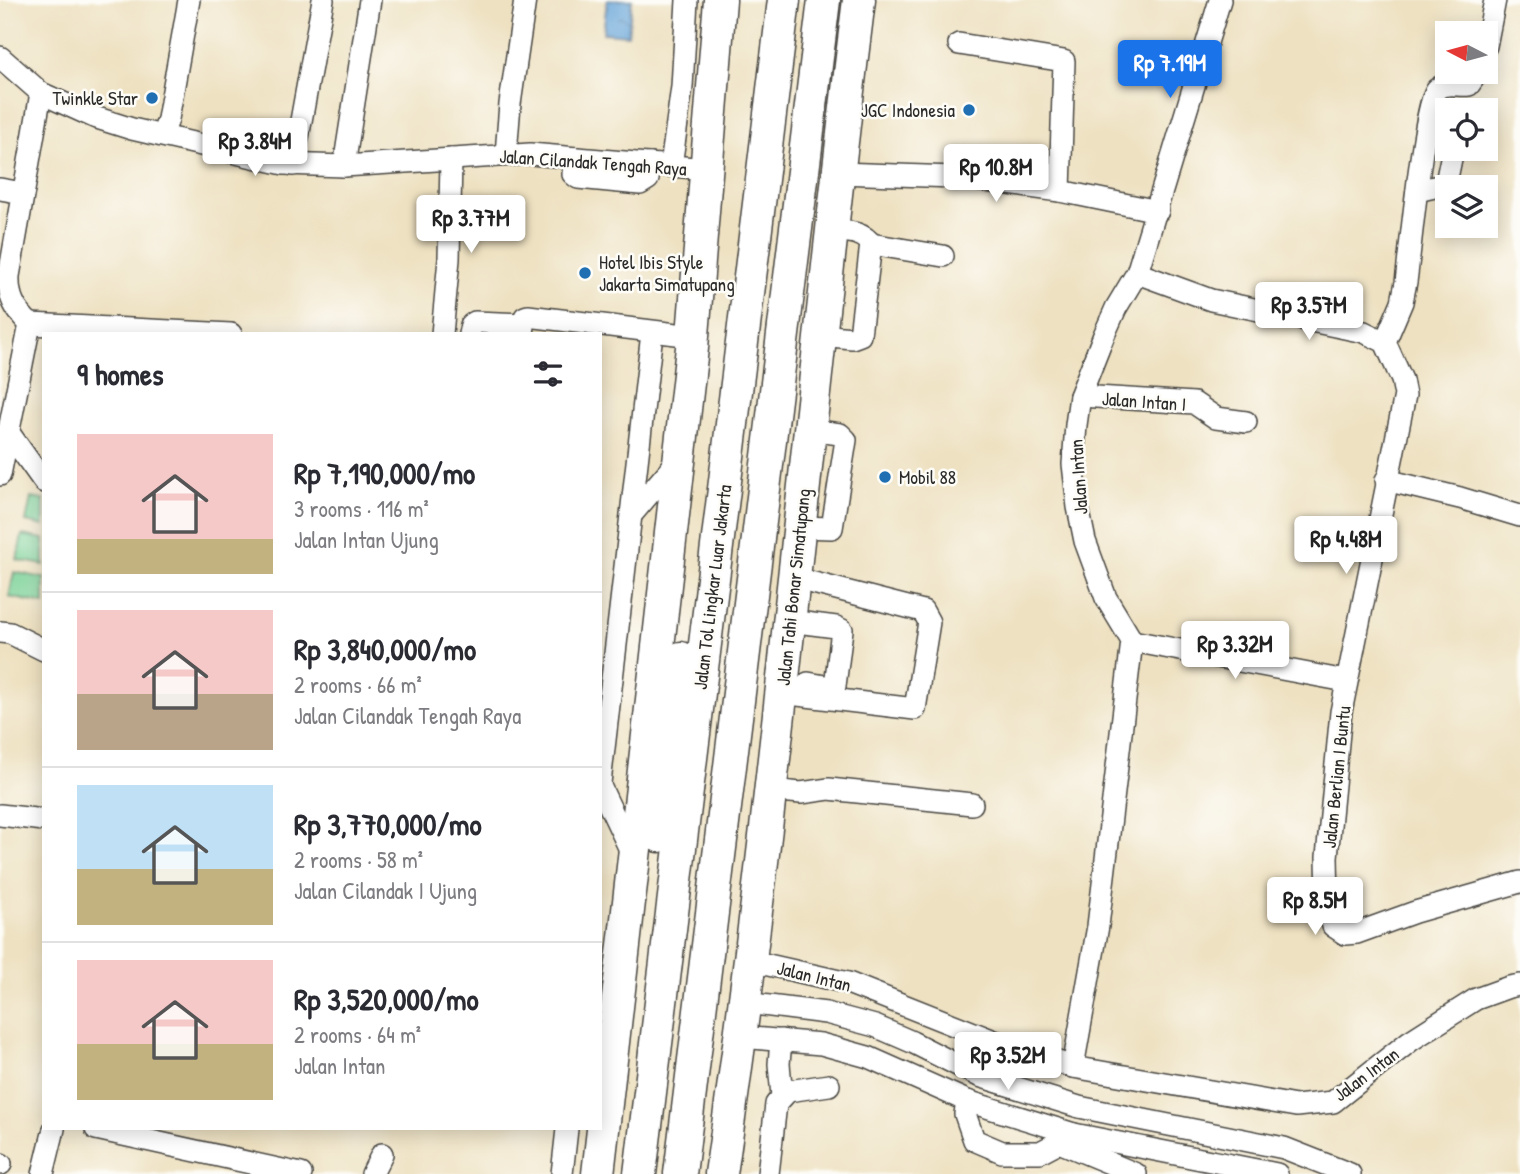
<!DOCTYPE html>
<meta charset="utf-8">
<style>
:root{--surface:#fff;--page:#f2f2f3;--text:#2b2b33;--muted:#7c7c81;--line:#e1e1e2;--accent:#1a73e8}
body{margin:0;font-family:"Patrick Hand",sans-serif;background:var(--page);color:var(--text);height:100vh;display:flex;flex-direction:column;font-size:26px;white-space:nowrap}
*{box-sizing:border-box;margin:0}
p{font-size:23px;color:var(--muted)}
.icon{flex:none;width:38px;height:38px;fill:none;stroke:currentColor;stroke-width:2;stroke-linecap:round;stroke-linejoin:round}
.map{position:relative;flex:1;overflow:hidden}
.panel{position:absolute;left:42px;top:332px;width:560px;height:798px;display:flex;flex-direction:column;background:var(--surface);border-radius:0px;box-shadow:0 4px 18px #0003}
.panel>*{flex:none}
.needle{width:46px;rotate:276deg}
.buttons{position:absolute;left:1435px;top:21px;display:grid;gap:14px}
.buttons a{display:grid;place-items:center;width:63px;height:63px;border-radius:0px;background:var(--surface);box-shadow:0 4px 18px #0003;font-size:35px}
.price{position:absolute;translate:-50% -60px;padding:0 16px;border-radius:7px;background:#fff;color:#222;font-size:23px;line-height:46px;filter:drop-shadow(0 2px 4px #0008)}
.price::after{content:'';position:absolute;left:50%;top:42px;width:21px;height:16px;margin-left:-10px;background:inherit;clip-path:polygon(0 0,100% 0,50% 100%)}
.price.on{background:var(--accent);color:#fff}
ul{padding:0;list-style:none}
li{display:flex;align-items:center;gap:21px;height:175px;padding:0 35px}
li+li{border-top:2px solid var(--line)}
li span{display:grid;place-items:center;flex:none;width:196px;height:140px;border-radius:0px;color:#555}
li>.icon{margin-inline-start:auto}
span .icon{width:84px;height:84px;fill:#fffc;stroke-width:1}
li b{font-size:30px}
h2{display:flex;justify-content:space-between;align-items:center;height:84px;padding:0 35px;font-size:30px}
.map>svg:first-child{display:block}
</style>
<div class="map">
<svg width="1520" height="1174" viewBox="0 0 1520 1174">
<defs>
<pattern id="water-ripples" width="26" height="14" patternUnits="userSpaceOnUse" patternTransform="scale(1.75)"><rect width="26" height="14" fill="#68a5d9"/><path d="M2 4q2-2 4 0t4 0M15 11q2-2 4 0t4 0" fill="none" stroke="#5687b0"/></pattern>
</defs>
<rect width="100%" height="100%" fill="#fdfcf7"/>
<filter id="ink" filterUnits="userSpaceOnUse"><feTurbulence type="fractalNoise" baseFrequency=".0143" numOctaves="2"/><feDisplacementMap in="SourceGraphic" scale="14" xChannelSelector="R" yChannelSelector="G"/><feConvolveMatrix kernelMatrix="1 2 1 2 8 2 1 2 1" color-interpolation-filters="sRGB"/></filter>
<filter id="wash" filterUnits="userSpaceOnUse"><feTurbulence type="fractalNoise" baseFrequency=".00686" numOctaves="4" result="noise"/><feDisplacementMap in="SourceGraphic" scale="28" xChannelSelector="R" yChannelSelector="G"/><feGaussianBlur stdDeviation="1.57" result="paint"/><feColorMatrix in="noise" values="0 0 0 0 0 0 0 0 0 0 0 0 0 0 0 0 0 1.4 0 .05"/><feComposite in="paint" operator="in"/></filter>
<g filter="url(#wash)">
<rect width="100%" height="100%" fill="#eee1c1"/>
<g fill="#79d196" stroke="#527e60" stroke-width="2">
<path d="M31 498 44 500V526L26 522Z"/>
<path d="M22 535 44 539V565L17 560Z"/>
<path d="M14 572 44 578V604L9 597Z"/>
</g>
<path fill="url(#water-ripples)" stroke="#4a6882" stroke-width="2" d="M607 0H632L628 35 603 33Z"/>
</g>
<g filter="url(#ink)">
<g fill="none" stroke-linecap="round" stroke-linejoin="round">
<g stroke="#484642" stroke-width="24">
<g id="minor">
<path d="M959 44 1064 61 1060 191"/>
<path d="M1486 46 1495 0"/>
<path d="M0 57 41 93 94 117 132 129 284 164 344 166 530 154 707 169"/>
<path d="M163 134 168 119 189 0"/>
<path d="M506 154 510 104 525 0"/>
<path d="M575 158 573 174 578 178 640 184 648 179 650 164"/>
<path d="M293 165 323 0"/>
<path d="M344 166 370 0"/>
<path d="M671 166 682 87 687 0"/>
<path d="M838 173 955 177 1060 191 1158 211"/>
<path d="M0 189 23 193"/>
<path d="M1417 191 1443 185 1447 178 1453 149"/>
<path d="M871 244 943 256"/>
<path d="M1137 273 1211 300 1364 332 1385 342 1402 380 1405 395 1341 712 1327 857 1328 902 1333 926 1345 934 1357 933 1415 912 1520 882"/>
<path d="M30 324 231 334"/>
<path d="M442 334 449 259 451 159"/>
<path d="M469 334 471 325 475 322 524 324"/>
<path d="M523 334 525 317 528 316 693 336"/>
<path d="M820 335 852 338 860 335 871 244C863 231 845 232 832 230"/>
<path d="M1385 342 1402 302 1406 282C1410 253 1424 102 1437 89 1446 81 1459 87 1469 85L1478 72"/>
<path d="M1080 396 1194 403 1216 418 1246 422"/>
<path d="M9 433 44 482"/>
<path d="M0 475 30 324C15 310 8 297 9 276L41 93"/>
<path d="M1386 480 1460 498 1520 516"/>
<path d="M633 513 679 459"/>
<path d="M799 527 832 528 846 440 840 434 810 430"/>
<path d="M789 621 836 627 842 630 835 686 831 687 808 683"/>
<path d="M0 632 10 633 44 650"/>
<path d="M1132 641 1346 681"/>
<path d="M781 693 915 709 929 622 923 611 794 578"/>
<path d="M600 783 652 333"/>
<path d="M600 786 633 856"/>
<path d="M770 790 801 793 829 789 972 804"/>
<path d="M0 815 44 820"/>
<path d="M751 961 848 983 994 1041 1073 1067 1296 1106 1333 1102 1410 1041 1476 999 1509 987 1520 985"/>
<path d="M746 1003 826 1013 875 1026 912 1042 979 1076 1079 1107 1284 1148 1350 1174"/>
<path d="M741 1037 821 1044 868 1057 967 1101 1074 1134 1277 1174"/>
<path d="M781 1040 779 1064 782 1096"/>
<path d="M1073 1067 1098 926 1132 641 1106 598 1085 541 1078 507 1073 464 1076 425 1080 396 1104 335 1116 308 1137 273 1220 0"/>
<path d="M967 1101 965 1114 974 1140 1002 1152H1040L1074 1134"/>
<path d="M96 1129 301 1174"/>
<path d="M1059 1142 1136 1174"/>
<path d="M0 1164H1"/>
<path d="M43 1174 54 1129"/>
<path d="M372 1174 382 1154"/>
<path d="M562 1174 567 1129"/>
<path d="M768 1174 776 1104 788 1091 829 1085"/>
</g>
</g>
<g stroke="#484642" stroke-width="35">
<g id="highway">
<path d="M659 836 681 658"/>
<path d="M598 1174 692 348 720 0"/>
<path d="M640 1174 784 0"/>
<path d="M680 1174 824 0"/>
<path d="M721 1174C778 784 810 391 859 0"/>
</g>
</g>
<use href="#minor" stroke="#fff" stroke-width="21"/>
<use href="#highway" stroke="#fff" stroke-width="32"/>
</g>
</g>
<g fill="#1f6fb2" stroke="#fdfcf7" stroke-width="2.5">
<circle cx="152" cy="98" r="7"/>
<circle cx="969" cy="110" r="7"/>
<circle cx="585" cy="273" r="7"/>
<circle cx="885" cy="477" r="7"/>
</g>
<g text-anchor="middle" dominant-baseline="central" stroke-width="5" stroke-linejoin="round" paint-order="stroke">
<g font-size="19" fill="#2b2b2b" stroke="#fdfcf7" text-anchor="end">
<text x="138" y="98">Twinkle Star</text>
<text x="955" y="110">JGC Indonesia</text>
<text x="599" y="262" text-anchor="start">Hotel Ibis Style<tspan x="599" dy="22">Jakarta Simatupang</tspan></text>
<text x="899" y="477" text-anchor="start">Mobil 88</text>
</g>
<g font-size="19" fill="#2b2b2b" stroke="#fdfcf7">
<text transform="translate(593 162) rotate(4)">Jalan Cilandak Tengah Raya</text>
<text transform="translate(1144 401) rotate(4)">Jalan Intan I</text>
<text transform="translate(1078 477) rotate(-94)">Jalan Intan</text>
<text transform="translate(712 587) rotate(-83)">Jalan Tol Lingkar Luar Jakarta</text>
<text transform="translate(793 587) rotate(-84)">Jalan Tahi Bonar Simatupang</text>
<text transform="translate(1336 777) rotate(-84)">Jalan Berlian I Buntu</text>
<text transform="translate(814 976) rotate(14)">Jalan Intan</text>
<text transform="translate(1366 1074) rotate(-37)">Jalan Intan</text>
</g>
</g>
</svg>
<div class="buttons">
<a><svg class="needle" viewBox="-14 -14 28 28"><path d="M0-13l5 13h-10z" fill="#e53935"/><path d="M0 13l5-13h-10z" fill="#7c7c81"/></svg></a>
<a><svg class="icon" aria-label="locate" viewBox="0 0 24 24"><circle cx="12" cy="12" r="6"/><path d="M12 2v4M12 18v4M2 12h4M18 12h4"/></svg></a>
<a><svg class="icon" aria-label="layers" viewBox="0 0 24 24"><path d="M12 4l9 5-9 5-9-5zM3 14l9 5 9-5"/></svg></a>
</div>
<b class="price on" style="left:1170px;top:100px">Rp 7.19M</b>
<b class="price" style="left:255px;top:178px">Rp 3.84M</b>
<b class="price" style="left:996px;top:204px">Rp 10.8M</b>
<b class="price" style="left:471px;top:255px">Rp 3.77M</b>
<b class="price" style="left:1309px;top:342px">Rp 3.57M</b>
<b class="price" style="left:1346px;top:576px">Rp 4.48M</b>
<b class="price" style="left:1235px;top:681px">Rp 3.32M</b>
<b class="price" style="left:1315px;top:937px">Rp 8.5M</b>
<b class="price" style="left:1008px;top:1092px">Rp 3.52M</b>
<section class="panel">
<h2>9 homes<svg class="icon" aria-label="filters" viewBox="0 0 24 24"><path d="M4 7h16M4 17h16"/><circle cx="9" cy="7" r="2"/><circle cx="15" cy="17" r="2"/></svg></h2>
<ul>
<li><span style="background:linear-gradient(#f6c9c9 75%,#c2b280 0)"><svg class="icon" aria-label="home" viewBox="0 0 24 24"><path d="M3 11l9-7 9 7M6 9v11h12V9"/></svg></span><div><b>Rp 7,190,000/mo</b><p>3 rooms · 116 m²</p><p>Jalan Intan Ujung</p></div></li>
<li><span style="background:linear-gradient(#f6c9c9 60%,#b9a48a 0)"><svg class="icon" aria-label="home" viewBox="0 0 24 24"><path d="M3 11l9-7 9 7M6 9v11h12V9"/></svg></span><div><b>Rp 3,840,000/mo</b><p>2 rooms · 66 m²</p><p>Jalan Cilandak Tengah Raya</p></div></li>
<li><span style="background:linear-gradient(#bfe0f5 60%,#c2b280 0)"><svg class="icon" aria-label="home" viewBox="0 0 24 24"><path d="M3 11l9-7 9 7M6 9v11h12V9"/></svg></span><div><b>Rp 3,770,000/mo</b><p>2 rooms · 58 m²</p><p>Jalan Cilandak I Ujung</p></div></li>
<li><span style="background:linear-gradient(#f6c9c9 60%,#c2b280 0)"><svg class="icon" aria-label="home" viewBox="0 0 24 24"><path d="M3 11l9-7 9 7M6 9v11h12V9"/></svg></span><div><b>Rp 3,520,000/mo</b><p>2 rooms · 64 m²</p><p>Jalan Intan</p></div></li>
</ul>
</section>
</div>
